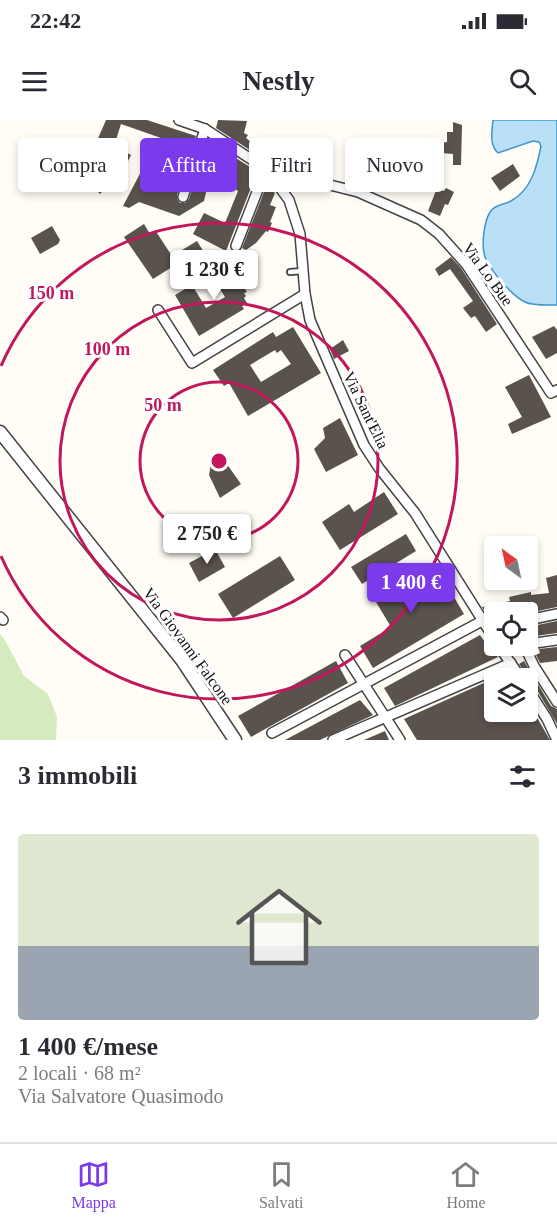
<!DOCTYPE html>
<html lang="it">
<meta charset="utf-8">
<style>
:root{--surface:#fff;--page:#f7f7f7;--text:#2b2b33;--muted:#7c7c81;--line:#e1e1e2;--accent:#7c3aed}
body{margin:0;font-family:Georgia,serif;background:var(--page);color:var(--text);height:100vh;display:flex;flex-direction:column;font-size:22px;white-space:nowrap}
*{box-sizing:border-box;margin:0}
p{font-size:20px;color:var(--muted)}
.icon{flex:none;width:33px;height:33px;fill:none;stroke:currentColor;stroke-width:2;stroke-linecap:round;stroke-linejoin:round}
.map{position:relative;height:620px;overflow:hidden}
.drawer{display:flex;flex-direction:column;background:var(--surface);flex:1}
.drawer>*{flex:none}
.top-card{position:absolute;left:18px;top:18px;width:522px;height:54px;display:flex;gap:12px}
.needle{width:39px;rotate:327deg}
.controls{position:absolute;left:484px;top:416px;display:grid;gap:12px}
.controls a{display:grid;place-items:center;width:54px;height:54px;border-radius:6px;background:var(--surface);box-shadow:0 3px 9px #0003;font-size:30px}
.price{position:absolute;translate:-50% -51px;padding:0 14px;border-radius:6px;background:#fff;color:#222;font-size:20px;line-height:39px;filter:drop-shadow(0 2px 3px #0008)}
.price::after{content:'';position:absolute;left:50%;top:36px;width:18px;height:14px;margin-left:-9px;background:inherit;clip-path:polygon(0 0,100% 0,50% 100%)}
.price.selected{background:var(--accent);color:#fff}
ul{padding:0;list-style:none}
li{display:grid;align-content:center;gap:12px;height:318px;padding:0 18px}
li span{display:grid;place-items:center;height:186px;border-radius:6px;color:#555}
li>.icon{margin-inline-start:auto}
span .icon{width:108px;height:108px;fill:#fffc;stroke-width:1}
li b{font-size:26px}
h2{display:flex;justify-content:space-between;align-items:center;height:72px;padding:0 18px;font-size:26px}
.tag{padding:0 21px;border-radius:6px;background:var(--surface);box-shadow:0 3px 9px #0003;font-size:21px;line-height:54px}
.tag.selected{background:var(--accent);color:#fff}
.status{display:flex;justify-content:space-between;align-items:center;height:42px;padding:0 30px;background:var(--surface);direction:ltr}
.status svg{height:16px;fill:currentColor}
header{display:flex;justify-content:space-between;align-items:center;height:78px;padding:0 18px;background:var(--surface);font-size:27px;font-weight:600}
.tab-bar{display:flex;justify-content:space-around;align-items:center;height:84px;border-top:2px solid var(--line);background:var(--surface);font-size:16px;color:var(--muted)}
.tab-bar a{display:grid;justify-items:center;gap:3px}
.tab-bar .selected{color:var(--accent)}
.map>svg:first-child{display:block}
</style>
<div class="status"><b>22:42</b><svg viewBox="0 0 49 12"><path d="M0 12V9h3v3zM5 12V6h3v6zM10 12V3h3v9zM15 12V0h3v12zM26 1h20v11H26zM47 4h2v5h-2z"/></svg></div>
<header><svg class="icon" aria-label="menu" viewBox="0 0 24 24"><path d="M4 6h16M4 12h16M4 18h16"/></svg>Nestly<svg class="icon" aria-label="search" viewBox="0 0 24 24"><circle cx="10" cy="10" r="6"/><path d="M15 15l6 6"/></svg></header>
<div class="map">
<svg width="557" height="620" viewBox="0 0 557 620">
<rect width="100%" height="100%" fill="#fffdf5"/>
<path fill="#d5ebbd" d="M0 514 6 522 24 556 48 574 57 597 56 620H0Z"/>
<path fill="#b9e0f7" stroke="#3f96cf" stroke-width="1.5" d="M493 0H557V185C547 185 533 186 525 182 512 176 490 150 485 137 481 125 484 102 490 92 495 84 504 85 511 81 531 70 537 47 541 26L539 22 533 21 498 33C489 25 492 11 493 0Z"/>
<g fill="#5a524d" fill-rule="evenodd">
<path d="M106 0H147L196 16 177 75V79L180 83H185L189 79 208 21 255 50 253 53 256 55 226 131 193 114 204 93 225 103 238 71 211 51 204 81 179 96 139 82 129 88 123 86 144 46 169 52 181 25 121 4 114 26 131 35 125 47 117 44 118 39 103 33 97 49 107 66 100 74 79 50 89 28 93 30Z"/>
<path d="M218 0 247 1 244 13 248 15 246 18 268 36 265 40 216 8Z"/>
<path d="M453 2 462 5 461 45H453V34L441 33V23L447 22V12H453Z"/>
<path d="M277 41 294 43 295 41 313 44 312 53 276 45Z"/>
<path d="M513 44 520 56 500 71 491 58Z"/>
<path d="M266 67 275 73 270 85 276 87 270 102 272 103 268 112 266 111 256 123 246 130 242 128Z"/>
<path d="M437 68 444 71 446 68 454 72 448 85 445 84 440 96 428 91Z"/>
<path d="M144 104 150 114 155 110 172 136 197 121 212 145 190 159 180 142 153 159 124 117Z"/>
<path d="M52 106 60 120 58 124 40 134 31 118Z"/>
<path d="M451 137 461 148 497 204 486 212 475 196 471 198 463 188 473 181 450 149 439 156 435 149Z"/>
<path d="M228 142 247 172 244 173 246 176 244 178 247 183 242 186 244 189 199 216 175 175 192 165 206 188 225 177 210 153Z"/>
<path d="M554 206 557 210V233L546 239 532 217Z"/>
<path d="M293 207 321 253 248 296 229 263 224 266 213 250 273 212 276 217ZM275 230 277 233 281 230 291 244 261 262 250 245Z"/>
<path d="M343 220 349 231 334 239 330 229Z"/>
<path d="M529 255 551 297 512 314 508 304 522 297 505 267Z"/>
<path d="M340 298 358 335 326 352 314 329 325 318 323 308Z"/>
<path d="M224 340 241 364 220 378 209 355 211 344Z"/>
<path d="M384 372 398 394 340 430 322 402 349 384 354 392Z"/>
<path d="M406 414 416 431 362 464 351 447Z"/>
<path d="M215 429 225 447 199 462 189 443Z"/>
<path d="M280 436 295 460 233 498 218 474Z"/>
<path d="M426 444 445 475 451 472 464 494 373 548 360 526 391 507 373 477Z"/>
<path d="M557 455V487L528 493 495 492V507L482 487 510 481 509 477 531 472V475L549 473 546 458Z"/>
<path d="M557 501V513L528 517V507Z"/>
<path d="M480 515 487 525 491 526 498 537 395 586 384 568Z"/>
<path d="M557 527V541L540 543 536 535 540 533 539 529Z"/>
<path d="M336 541 348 563 251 617 238 596Z"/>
<path d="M524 541 551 586 557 589V604L534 565 528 562 527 555 519 544Z"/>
<path d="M508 552 513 558H495V591H528V582L550 620H417L404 599Z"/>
<path d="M360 580 373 595 320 620H285Z"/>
<path d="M385 611 389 620H364Z"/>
</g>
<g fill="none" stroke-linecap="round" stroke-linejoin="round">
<g stroke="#444" stroke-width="8">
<path id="service" d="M290 152 303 151"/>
</g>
<g stroke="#444" stroke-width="12">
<g id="minor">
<path d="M179 0 205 9 266 49 358 72 421 100 439 114 466 144 551 273 557 270"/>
<path d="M266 49 289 80 300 114 305 174 310 200 364 325 379 348 415 393 495 520"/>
<path d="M183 77 205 9"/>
<path d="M236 126 266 49"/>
<path d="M158 190 192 243 305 174"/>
<path d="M0 497 3 500"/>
<path d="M528 500 557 494"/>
<path d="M528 524 557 520"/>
<path d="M498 525 521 558"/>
<path d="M524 525 534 546 557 582"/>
<path d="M345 535 400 620"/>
<path d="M528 569 547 599 557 620"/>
<path d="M272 613 482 501"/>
<path d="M333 620 511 543"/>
</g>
</g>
<g stroke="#444" stroke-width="15">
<path id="tertiary" d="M0 312 182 540 235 620"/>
</g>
<use href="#service" stroke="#fff" stroke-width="4.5"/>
<use href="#minor" stroke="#fff" stroke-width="9"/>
<use href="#tertiary" stroke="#fff" stroke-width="12"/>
</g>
<g fill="none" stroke="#c2185b" stroke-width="3">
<circle cx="219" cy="341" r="79"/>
<circle cx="219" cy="341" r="159"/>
<path d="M1 246A238 238 0 1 1 1 436"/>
</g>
<g text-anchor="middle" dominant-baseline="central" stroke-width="6" stroke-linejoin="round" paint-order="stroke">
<g font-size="16" fill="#111" stroke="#fff">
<text transform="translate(488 154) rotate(54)">Via Lo Bue</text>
<text transform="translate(366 290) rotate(64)">Via Sant'Elia</text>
<text transform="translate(188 526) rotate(54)">Via Giovanni Falcone</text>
</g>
</g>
<circle cx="219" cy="341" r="9" fill="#c2185b" stroke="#fff" stroke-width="3"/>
<g font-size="18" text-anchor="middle" font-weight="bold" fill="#c2185b" stroke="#fff" stroke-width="6" stroke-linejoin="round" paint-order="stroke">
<text x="51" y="179">150 m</text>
<text x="107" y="235">100 m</text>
<text x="163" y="291">50 m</text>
</g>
</svg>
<div class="controls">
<a><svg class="needle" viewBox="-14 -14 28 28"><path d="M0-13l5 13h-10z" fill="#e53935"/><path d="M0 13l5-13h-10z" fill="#7c7c81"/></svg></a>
<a><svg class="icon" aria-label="locate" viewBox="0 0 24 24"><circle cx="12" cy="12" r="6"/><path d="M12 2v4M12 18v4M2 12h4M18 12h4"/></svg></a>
<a><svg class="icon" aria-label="layers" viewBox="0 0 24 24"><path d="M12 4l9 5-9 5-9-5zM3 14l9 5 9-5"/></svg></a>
</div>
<b class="price" style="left:214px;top:181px">1 230 €</b>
<b class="price" style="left:207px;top:445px">2 750 €</b>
<b class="price selected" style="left:411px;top:494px">1 400 €</b>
<div class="top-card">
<a class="tag">Compra</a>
<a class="tag selected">Affitta</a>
<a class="tag">Filtri</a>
<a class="tag">Nuovo</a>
</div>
</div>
<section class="drawer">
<h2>3 immobili<svg class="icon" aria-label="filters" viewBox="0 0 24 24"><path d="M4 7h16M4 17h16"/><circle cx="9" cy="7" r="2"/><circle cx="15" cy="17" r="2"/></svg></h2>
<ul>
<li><span style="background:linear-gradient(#dfe7d0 60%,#9aa5b1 0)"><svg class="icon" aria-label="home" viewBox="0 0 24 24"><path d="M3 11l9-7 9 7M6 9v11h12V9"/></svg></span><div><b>1 400 €/mese</b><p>2 locali · 68 m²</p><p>Via Salvatore Quasimodo</p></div></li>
</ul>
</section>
<nav class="tab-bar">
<a class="selected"><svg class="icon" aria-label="map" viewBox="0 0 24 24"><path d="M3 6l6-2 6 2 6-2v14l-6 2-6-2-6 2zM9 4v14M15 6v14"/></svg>Mappa</a>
<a><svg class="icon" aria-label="saved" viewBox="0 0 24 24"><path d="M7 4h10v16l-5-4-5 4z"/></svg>Salvati</a>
<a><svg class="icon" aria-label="home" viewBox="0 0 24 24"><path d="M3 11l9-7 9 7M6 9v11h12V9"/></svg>Home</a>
</nav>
